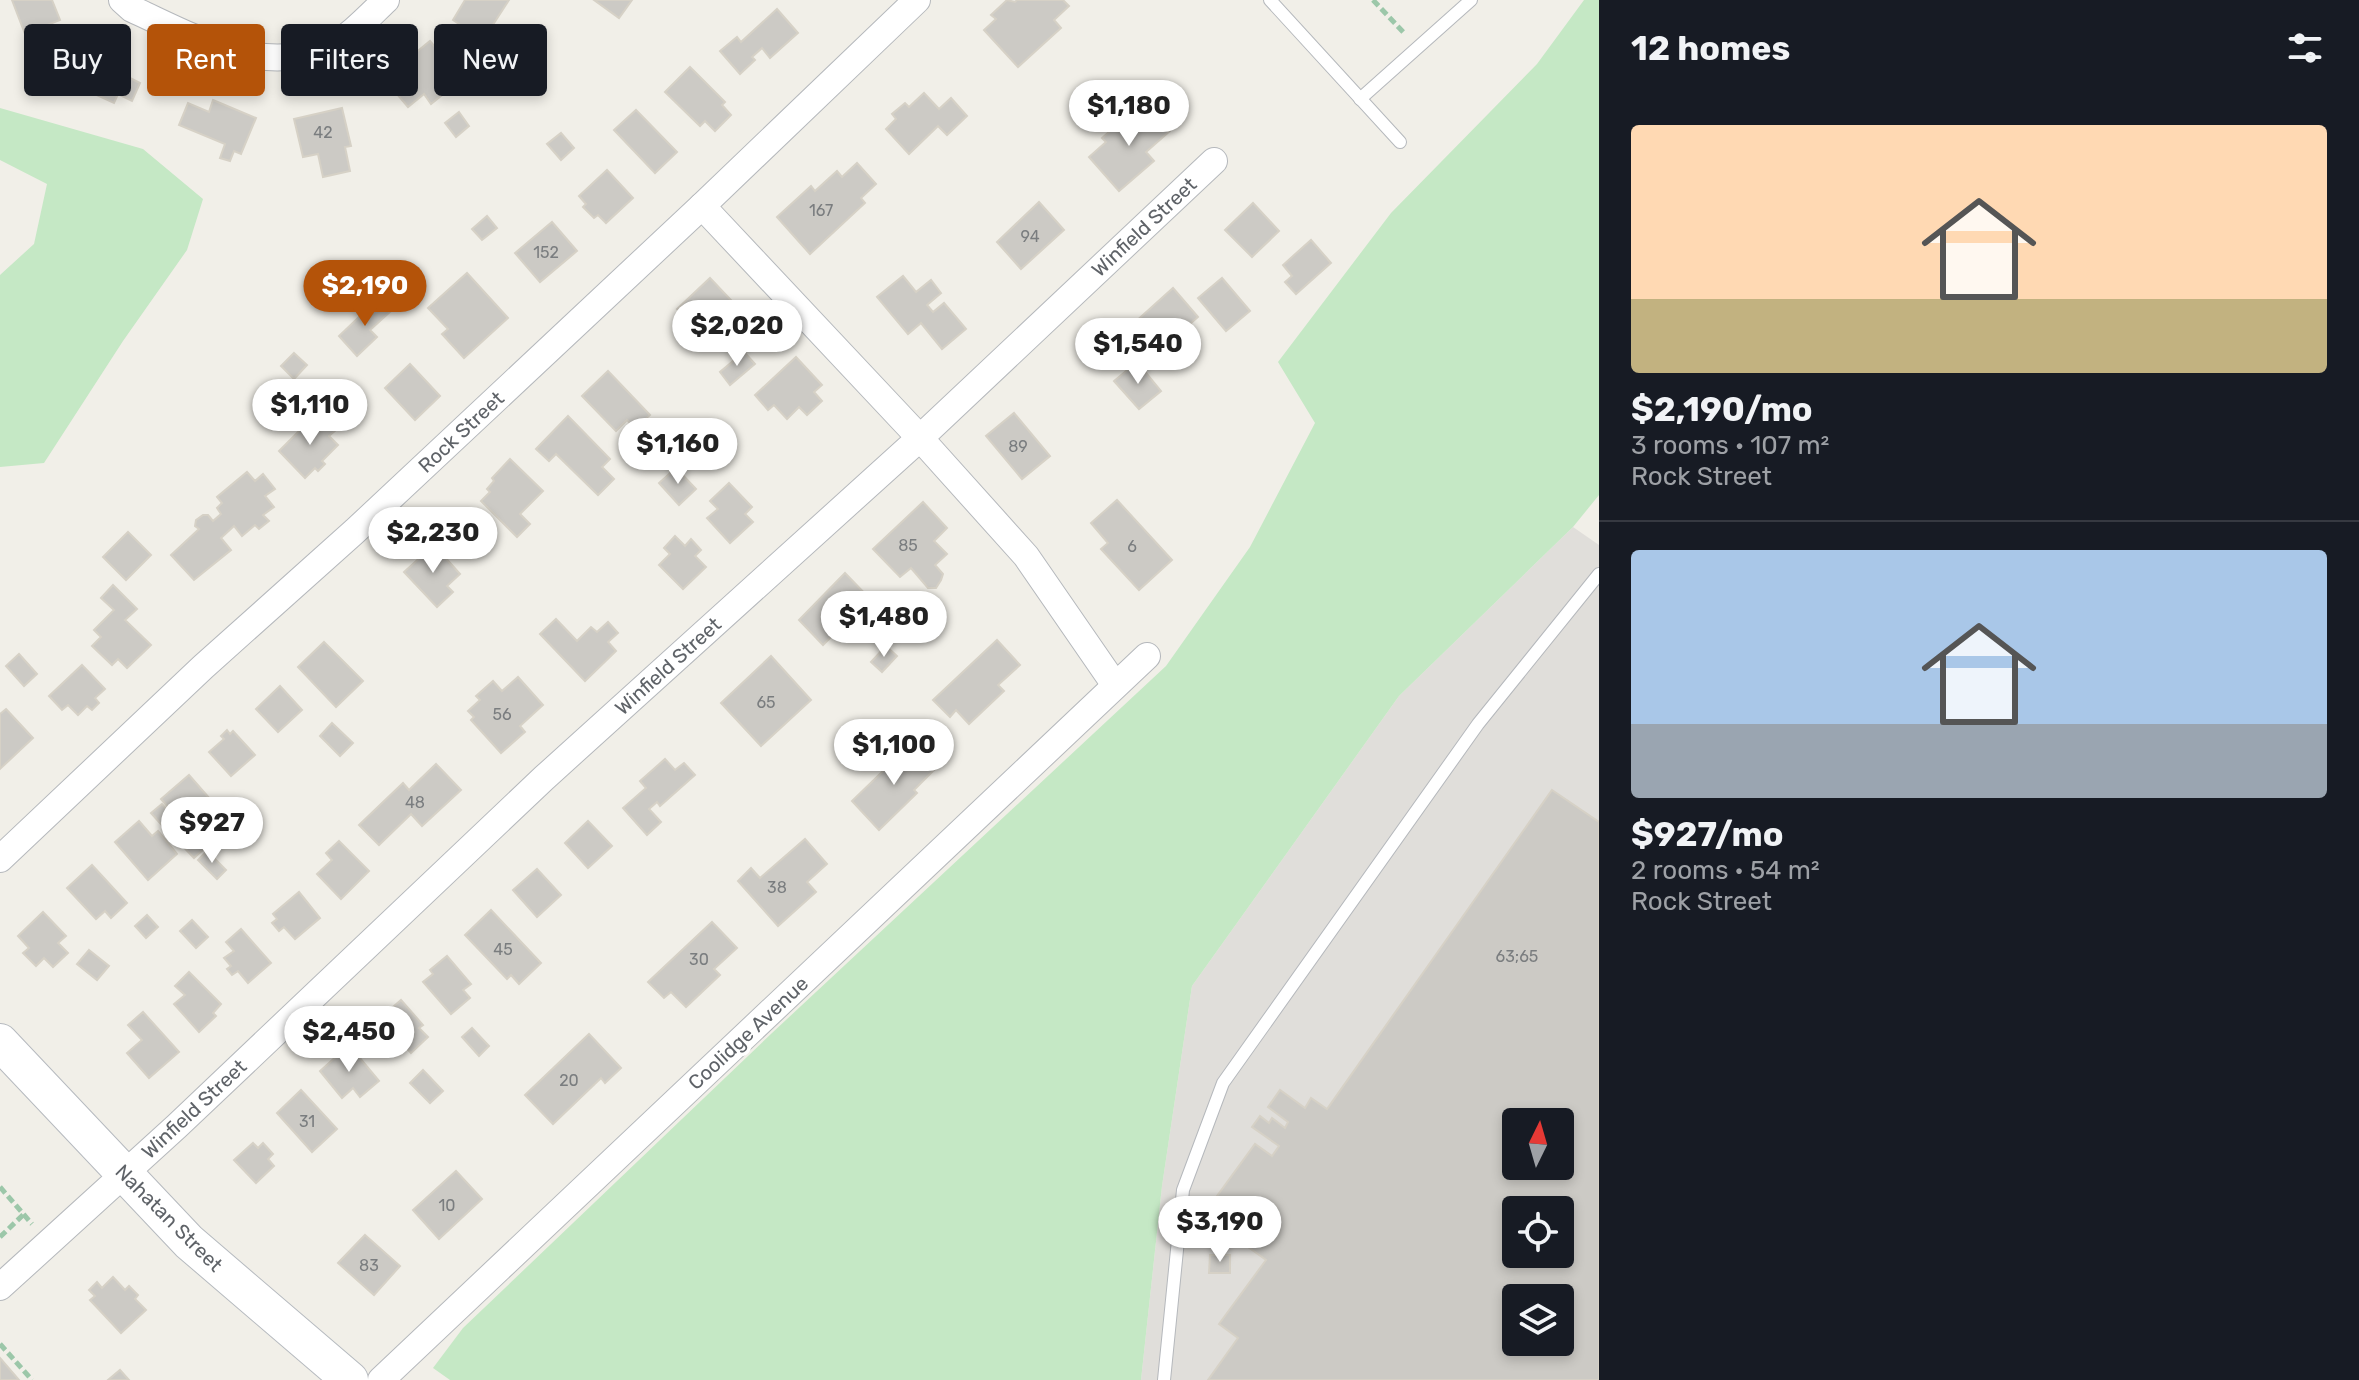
<!DOCTYPE html>
<meta charset="utf-8">
<style>
:root{--surface:#171b24;--page:#20242c;--text:#f1f3f6;--muted:#9ea1a6;--line:#363941;--accent:#b45309}
body{margin:0;font-family:Rubik,sans-serif;background:var(--page);color:var(--text);height:100vh;display:flex;flex-direction:column;font-size:30px;white-space:nowrap}
*{box-sizing:border-box;margin:0}
p{font-size:26px;color:var(--muted)}
.icon{flex:none;width:44px;height:44px;fill:none;stroke:currentColor;stroke-width:2;stroke-linecap:round;stroke-linejoin:round}
.map{position:relative;flex:1;overflow:hidden}
.side{display:flex;flex-direction:column;background:var(--surface);width:760px}
.side>*{flex:none}
.banner{position:absolute;left:24px;top:24px;width:760px;height:72px;display:flex;gap:16px}
.needle{width:52px;rotate:5deg}
.tools{position:absolute;left:1502px;top:1108px;display:grid;gap:16px}
.tools a{display:grid;place-items:center;width:72px;height:72px;border-radius:8px;background:var(--surface);box-shadow:0 4px 12px #0003;font-size:40px}
.price{position:absolute;translate:-50% -68px;padding:0 18px;border-radius:28px;background:#fff;color:#222;font-size:26px;line-height:52px;filter:drop-shadow(0 2px 4px #0008)}
.price::after{content:'';position:absolute;left:50%;top:48px;width:24px;height:18px;margin-left:-12px;background:inherit;clip-path:polygon(0 0,100% 0,50% 100%)}
.price.selected{background:var(--accent);color:#fff}
ul{padding:0;list-style:none}
li{display:grid;align-content:center;gap:16px;height:424px;padding:0 32px}
li+li{border-top:2px solid var(--line)}
li span{display:grid;place-items:center;height:248px;border-radius:8px;color:#555}
li>.icon{margin-inline-start:auto}
span .icon{width:144px;height:144px;fill:#fffc;stroke-width:1}
li b{font-size:34px}
h2{display:flex;justify-content:space-between;align-items:center;height:96px;padding:0 32px;font-size:34px}
.pill{padding:0 28px;border-radius:8px;background:var(--surface);box-shadow:0 4px 12px #0003;font-size:28px;line-height:72px}
.pill.selected{background:var(--accent);color:#fff}
main{display:flex;flex:1;min-height:0}
.map>svg:first-child{display:block}
</style>
<main>
<div class="map">
<svg width="1599" height="1380" viewBox="0 0 1599 1380">
<rect width="100%" height="100%" fill="#f1efe8"/>
<path fill="#e0deda" fill-rule="evenodd" d="M1573 527 1599 545V1380H1141L1162 1186 1192 986 1399 696ZM1516 1122H1560V1166H1516ZM1516 1210H1560V1254H1516ZM1516 1298H1560V1342H1516Z"/>
<g fill="#c5e8c5">
<path d="M1584 0H1599V495L1573 527 1399 696 1192 986 1162 1186 1141 1380H450L433 1368 463 1328 772 1033 1166 666 1250 547 1315 423 1278 362 1391 213 1537 64Z"/>
<path d="M0 108 143 149 203 199 187 250 123 341 44 463 0 467V275L34 244 47 184 0 160Z"/>
</g>
<g fill="#cccac5" stroke="#d6d1c6" stroke-width="2" fill-rule="evenodd">
<path d="M12 0H52L60 20 25 34Z"/>
<path d="M465 0H509L483 40 453 20Z"/>
<path d="M594 0H632L619 18Z"/>
<path d="M1007 0 1015 2 1017 0H1063L1069 6 1054 20 1061 28 1018 67 984 30 996 19 991 15Z"/>
<path d="M777 9 798 33 770 58 762 48 752 57 755 60 740 74 720 51 737 37 741 42Z"/>
<path d="M430 41 453 69 444 77 452 87 431 104 424 94 408 107 392 88 400 81 392 72Z"/>
<path d="M85 45 128 65 124 75 140 83 132 101 118 94 114 103 68 82Z"/>
<path d="M690 67 725 102 722 105 731 115 715 131 705 121 700 126 665 92Z"/>
<path d="M924 93 939 109 951 98 967 116 947 135 938 126 909 154 886 129 896 119 892 114 905 103 909 107Z"/>
<path d="M213 100 256 118 241 154 234 151 230 161 220 158 225 144 179 125 188 103 209 112Z"/>
<path d="M1148 105 1170 131 1146 152 1154 161 1119 191 1089 157 1106 142 1102 138 1119 123 1122 126Z"/>
<path d="M342 108 351 146 345 147 350 171 323 177 318 154 303 157 294 119Z"/>
<path d="M636 110 677 152 655 173 614 130Z"/>
<path d="M459 112 469 126 456 137 445 123Z"/>
<path d="M561 133 574 148 561 160 547 144Z"/>
<path d="M857 163 876 184 861 198 865 203 810 254 777 217 811 186 815 191 837 171 842 177Z"/>
<path d="M607 170 633 198 606 223 598 215 594 218 583 207 586 204 579 196Z"/>
<path d="M1039 202 1064 230 1021 269 997 242Z"/>
<path d="M1253 203 1279 231 1252 257 1225 230Z"/>
<path d="M487 216 497 228 482 240 472 229Z"/>
<path d="M552 222 577 251 540 282 515 253Z"/>
<path d="M1311 240 1331 263 1296 294 1285 282 1292 276 1283 265Z"/>
<path d="M467 273 508 318 464 358 442 334 448 329 428 308Z"/>
<path d="M903 276 916 292 931 280 941 293 927 305 933 312 944 303 966 329 942 349 921 323 908 334 877 297Z"/>
<path d="M710 278 746 316 733 328 723 319 704 337 677 309Z"/>
<path d="M1222 278 1250 311 1226 331 1198 298Z"/>
<path d="M1173 288 1198 317 1149 360 1124 332Z"/>
<path d="M379 298 391 311 370 330 377 337 357 356 339 336Z"/>
<path d="M744 352 755 364 730 385 720 372Z"/>
<path d="M294 353 307 365 294 379 281 366Z"/>
<path d="M796 357 822 385 814 392 822 401 807 415 799 407 787 419 774 405 768 410 755 395Z"/>
<path d="M1137 362 1161 391 1139 409 1114 381Z"/>
<path d="M410 364 440 396 415 420 385 388Z"/>
<path d="M608 371 650 415 635 428 627 420 616 431 582 396Z"/>
<path d="M1014 413 1050 456 1022 479 986 436Z"/>
<path d="M568 416 610 459 602 467 614 479 598 495 556 454 549 461 536 449Z"/>
<path d="M323 417 336 430 329 436 338 445 322 461 325 464 318 471 315 468 305 478 279 451 312 418 318 423Z"/>
<path d="M510 459 543 491 520 514 530 524 517 537 481 501 490 492 487 489 494 481 492 478Z"/>
<path d="M676 468 696 489 679 505 659 483Z"/>
<path d="M247 472 255 481 263 474 275 489 265 496 274 507 263 515 269 521 259 529 255 525 242 536 234 526 221 538 231 550 194 580 171 555 199 529 195 526 196 520 203 515H208L213 521 221 514 217 508 222 503 217 497Z"/>
<path d="M729 483 752 507 745 514 753 522 730 543 707 518 718 509 710 501Z"/>
<path d="M1117 500 1172 560 1139 590 1101 549 1108 543 1091 523Z"/>
<path d="M923 502 947 528 934 541 947 554 935 565 943 574 941 580 936 588H928L911 568 900 577 873 549Z"/>
<path d="M128 532 151 555 126 580 103 557Z"/>
<path d="M675 536 685 546 691 539 701 550 695 556 706 567 683 589 659 565 670 554 664 548Z"/>
<path d="M434 545 460 574 447 586 453 592 437 607 404 572Z"/>
<path d="M845 573 873 602 839 637 835 633 823 645 799 620Z"/>
<path d="M113 585 137 609 125 620 151 645 127 668 118 659 112 665 92 646 101 637 94 630 114 610 101 598Z"/>
<path d="M556 619 577 641 591 627 597 632 608 622 618 633 608 642 616 651 585 681 540 634Z"/>
<path d="M997 640 1020 665 998 685 1004 691 969 724 956 710 950 717 933 700Z"/>
<path d="M324 642 363 681 336 707 298 667Z"/>
<path d="M886 646 897 656 882 672 871 662Z"/>
<path d="M19 654 37 674 24 686 6 666Z"/>
<path d="M771 656 811 700 761 746 721 703Z"/>
<path d="M82 665 105 689 95 698 99 703 92 710 87 706 78 715 68 705 62 710 49 696Z"/>
<path d="M518 677 543 705 520 726 525 732 501 753 471 720 474 717 468 711 480 700 476 696 493 681 502 691Z"/>
<path d="M280 686 302 710 278 732 256 709Z"/>
<path d="M6 709 33 738 0 769V714Z"/>
<path d="M332 723 353 743 340 756 320 736Z"/>
<path d="M227 730 230 734 233 731 255 755 231 776 209 752 224 739 221 736Z"/>
<path d="M912 743 936 768 914 790 917 793 879 830 852 801Z"/>
<path d="M665 759 675 770 684 763 695 775 660 806 657 802 649 809 661 822 647 835 623 808 646 788 640 781Z"/>
<path d="M436 764 461 790 422 826 411 814 379 845 359 825 403 783 409 790Z"/>
<path d="M189 775 217 807 199 823 192 816 183 824 161 799Z"/>
<path d="M1552 790 1599 822V1380H1208L1238 1338 1219 1324 1266 1260 1223 1229 1237 1210 1217 1196 1255 1144 1272 1156 1279 1146 1252 1127 1260 1116 1269 1123 1272 1118 1285 1128 1288 1122 1268 1107 1280 1090 1305 1108 1311 1098 1327 1109ZM1516 1122H1560V1166H1516ZM1516 1210H1560V1254H1516ZM1516 1298H1560V1342H1516Z"/>
<path d="M162 804 180 825 170 834 151 813Z"/>
<path d="M139 821 152 836 158 831 177 854 148 880 115 842Z"/>
<path d="M588 821 612 846 588 868 565 843Z"/>
<path d="M187 828 205 848 194 858 176 839Z"/>
<path d="M805 839 827 864 807 882 816 892 778 926 738 881 751 868 760 878Z"/>
<path d="M339 841 369 871 341 899 317 874 332 860 326 853Z"/>
<path d="M207 851 226 870 217 879 198 860Z"/>
<path d="M92 865 127 903 111 918 105 911 96 919 67 888Z"/>
<path d="M537 869 561 895 537 917 513 890Z"/>
<path d="M299 892 320 918 295 939 284 927 279 931 272 923 277 919 273 914Z"/>
<path d="M491 910 541 963 519 984 511 975 507 979 465 935Z"/>
<path d="M43 912 66 936 58 943 68 953 53 967 44 958 36 966 23 953 29 948 18 936Z"/>
<path d="M147 915 158 927 146 938 135 926Z"/>
<path d="M192 920 208 937 196 948 180 931Z"/>
<path d="M712 922 737 948 714 969 720 975 686 1007 671 992 664 998 648 982Z"/>
<path d="M241 929 271 963 248 983 238 971 232 975 227 969 231 966 224 958 234 951 226 942Z"/>
<path d="M89 950 109 966 97 980 77 964Z"/>
<path d="M447 956 471 984 463 990 470 998 451 1014 423 982 433 974 430 970Z"/>
<path d="M189 972 221 1004 213 1013 216 1016 199 1032 174 1004 185 995 175 986Z"/>
<path d="M401 1000 423 1025 419 1028 428 1037 411 1053 402 1043 399 1046 377 1021Z"/>
<path d="M143 1012 179 1052 149 1078 127 1053 142 1040 128 1025Z"/>
<path d="M472 1028 489 1046 479 1056 462 1037Z"/>
<path d="M589 1034 621 1068 605 1083 601 1078 553 1124 525 1095Z"/>
<path d="M349 1045 379 1081 360 1097 353 1088 342 1098 320 1071Z"/>
<path d="M423 1070 443 1091 430 1103 410 1083Z"/>
<path d="M301 1090 337 1129 312 1152 277 1113Z"/>
<path d="M253 1143 258 1148 263 1143 273 1154 268 1159 274 1166 256 1183 234 1160Z"/>
<path d="M456 1171 482 1199 439 1239 413 1210Z"/>
<path d="M365 1235 400 1266 374 1295 338 1263Z"/>
<path d="M1210 1255H1230V1273H1209Z"/>
<path d="M113 1277 125 1290 129 1286 138 1295 135 1299 146 1310 121 1333 90 1300 95 1296 89 1290 97 1282 102 1288Z"/>
<path d="M0 1358 19 1380H0Z"/>
<path d="M120 1370 129 1380H108Z"/>
</g>
<g fill="none" stroke-linecap="round" stroke-linejoin="round">
<g stroke="#b5b8bc" stroke-width="14">
<g id="service">
<path d="M1270 0 1400 142"/>
<path d="M1360 99 1471 0"/>
<path d="M1164 1380 1183 1190 1223 1083 1478 724 1599 574"/>
</g>
</g>
<g stroke="#b5b8bc" stroke-width="28">
<g id="minor">
<path d="M122 0 132 9C189 35 248 70 312 53 318 51 325 50 330 47 351 36 369 16 386 0"/>
<path d="M702 206 920 438 1026 556 1115 685"/>
<path d="M0 859 203 667 355 531 702 206 917 0"/>
<path d="M0 1287 177 1126 544 778 920 438 1214 161"/>
<path d="M381 1380 1147 656"/>
</g>
</g>
<g stroke="#b6babf" stroke-width="38">
<path id="secondary" d="M0 1042 189 1242 350 1380"/>
</g>
<g stroke="#9cc7a9" stroke-width="5" stroke-dasharray="8 4" stroke-linecap="butt">
<path d="M1373 0 1405 34"/>
<path d="M0 1187 32 1224"/>
<path d="M0 1237 24 1214"/>
<path d="M0 1344 32 1380"/>
</g>
<use href="#service" stroke="#fff" stroke-width="12"/>
<use href="#minor" stroke="#fff" stroke-width="26"/>
<use href="#secondary" stroke="#fff" stroke-width="36"/>
</g>
<g text-anchor="middle" dominant-baseline="central" stroke-width="7" stroke-linejoin="round" paint-order="stroke">
<g font-size="16" fill="#7a7d7f">
<text x="323" y="132">42</text>
<text x="821" y="210">167</text>
<text x="1030" y="236">94</text>
<text x="546" y="252">152</text>
<text x="1018" y="446">89</text>
<text x="908" y="545">85</text>
<text x="1132" y="546">6</text>
<text x="766" y="702">65</text>
<text x="502" y="714">56</text>
<text x="415" y="802">48</text>
<text x="777" y="887">38</text>
<text x="503" y="949">45</text>
<text x="1517" y="956">63;65</text>
<text x="699" y="959">30</text>
<text x="569" y="1080">20</text>
<text x="307" y="1121">31</text>
<text x="447" y="1205">10</text>
<text x="369" y="1265">83</text>
</g>
<g font-size="20" fill="#5f6368" stroke="#fff">
<text transform="translate(1144 227) rotate(-43)">Winfield Street</text>
<text transform="translate(461 432) rotate(-43)">Rock Street</text>
<text transform="translate(668 666) rotate(-42)">Winfield Street</text>
<text transform="translate(748 1033) rotate(-43)">Coolidge Avenue</text>
<text transform="translate(194 1109) rotate(-43)">Winfield Street</text>
<text transform="translate(169 1218) rotate(45)">Nahatan Street</text>
</g>
</g>
</svg>
<div class="tools">
<a><svg class="needle" viewBox="-14 -14 28 28"><path d="M0-13l5 13h-10z" fill="#e53935"/><path d="M0 13l5-13h-10z" fill="#9ea1a6"/></svg></a>
<a><svg class="icon" aria-label="locate" viewBox="0 0 24 24"><circle cx="12" cy="12" r="6"/><path d="M12 2v4M12 18v4M2 12h4M18 12h4"/></svg></a>
<a><svg class="icon" aria-label="layers" viewBox="0 0 24 24"><path d="M12 4l9 5-9 5-9-5zM3 14l9 5 9-5"/></svg></a>
</div>
<b class="price" style="left:1129px;top:148px">$1,180</b>
<b class="price selected" style="left:365px;top:328px">$2,190</b>
<b class="price" style="left:737px;top:368px">$2,020</b>
<b class="price" style="left:1138px;top:386px">$1,540</b>
<b class="price" style="left:310px;top:447px">$1,110</b>
<b class="price" style="left:678px;top:486px">$1,160</b>
<b class="price" style="left:433px;top:575px">$2,230</b>
<b class="price" style="left:884px;top:659px">$1,480</b>
<b class="price" style="left:894px;top:787px">$1,100</b>
<b class="price" style="left:212px;top:865px">$927</b>
<b class="price" style="left:349px;top:1074px">$2,450</b>
<b class="price" style="left:1220px;top:1264px">$3,190</b>
<div class="banner">
<a class="pill">Buy</a>
<a class="pill selected">Rent</a>
<a class="pill">Filters</a>
<a class="pill">New</a>
</div>
</div>
<section class="side">
<h2>12 homes<svg class="icon" aria-label="filters" viewBox="0 0 24 24"><path d="M4 7h16M4 17h16"/><circle cx="9" cy="7" r="2"/><circle cx="15" cy="17" r="2"/></svg></h2>
<ul>
<li><span style="background:linear-gradient(#ffd9b3 70%,#c2b280 0)"><svg class="icon" aria-label="home" viewBox="0 0 24 24"><path d="M3 11l9-7 9 7M6 9v11h12V9"/></svg></span><div><b>$2,190/mo</b><p>3 rooms · 107 m²</p><p>Rock Street</p></div></li>
<li><span style="background:linear-gradient(#a9c7e8 70%,#9aa5b1 0)"><svg class="icon" aria-label="home" viewBox="0 0 24 24"><path d="M3 11l9-7 9 7M6 9v11h12V9"/></svg></span><div><b>$927/mo</b><p>2 rooms · 54 m²</p><p>Rock Street</p></div></li>
</ul>
</section>
</main>
